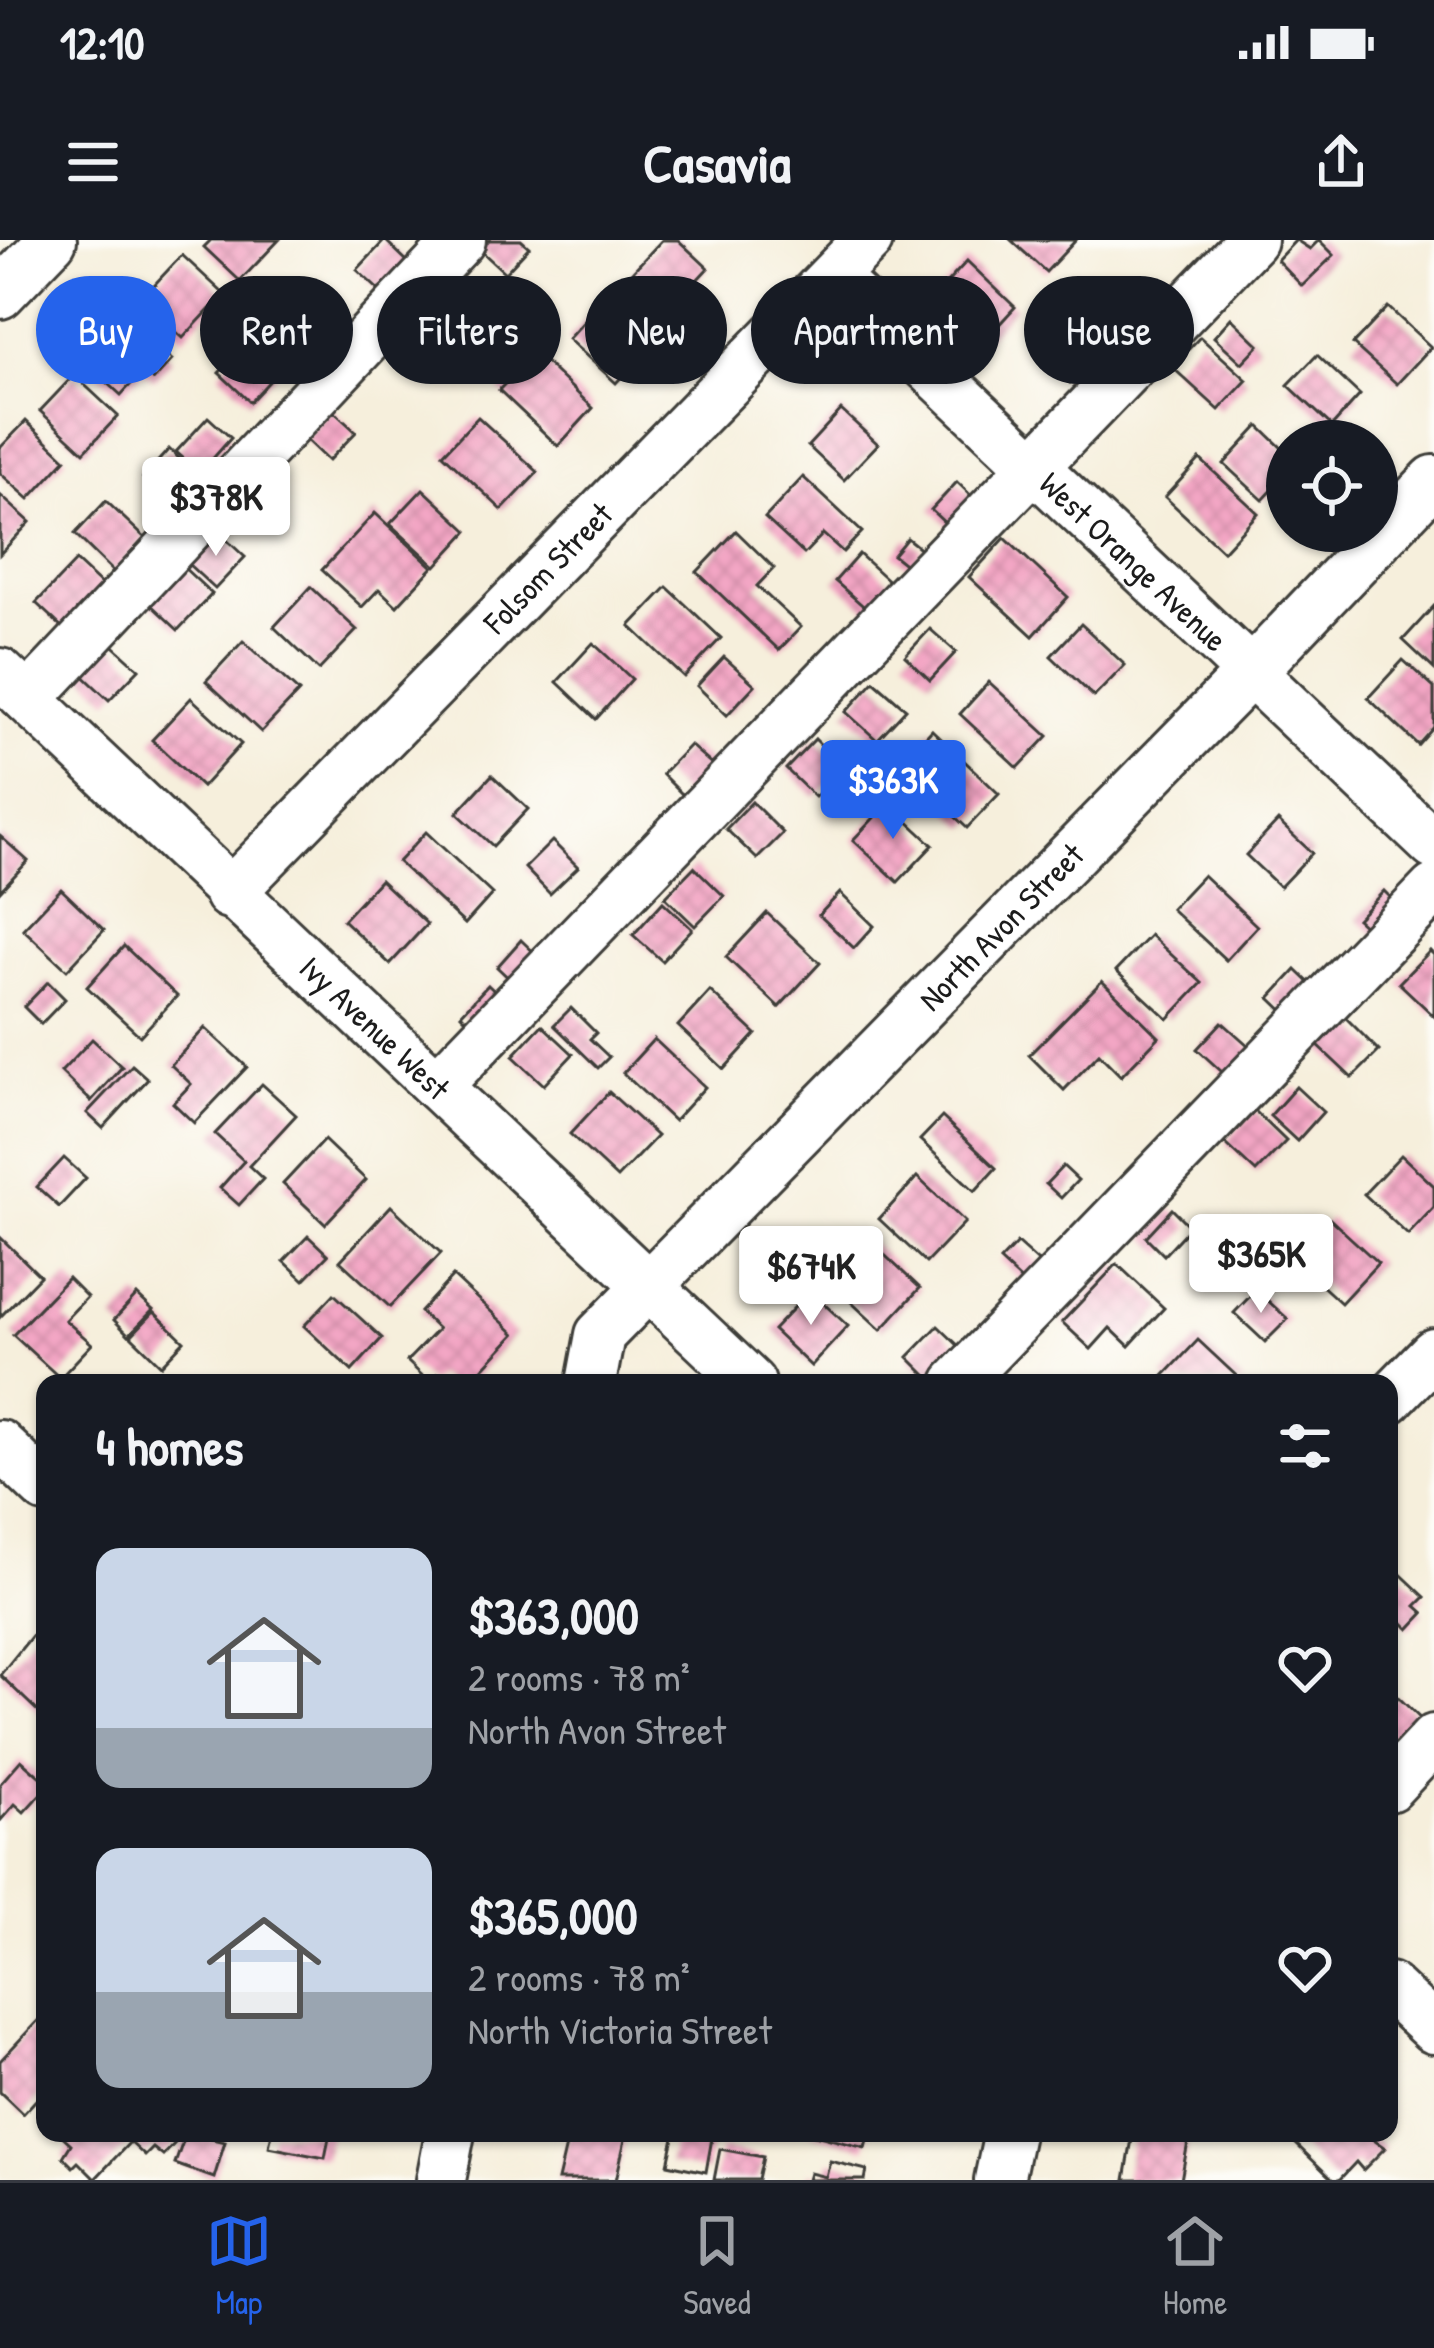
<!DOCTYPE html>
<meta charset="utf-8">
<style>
:root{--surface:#171b24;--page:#242831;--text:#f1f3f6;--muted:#9ea1a6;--line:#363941;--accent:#2563eb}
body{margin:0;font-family:"Patrick Hand",sans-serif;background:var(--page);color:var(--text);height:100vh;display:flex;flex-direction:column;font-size:45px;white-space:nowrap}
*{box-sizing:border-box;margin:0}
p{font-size:39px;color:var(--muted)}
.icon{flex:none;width:66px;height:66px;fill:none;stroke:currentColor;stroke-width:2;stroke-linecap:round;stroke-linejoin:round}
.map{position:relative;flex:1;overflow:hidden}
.sheet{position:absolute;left:36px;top:1134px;width:1362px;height:768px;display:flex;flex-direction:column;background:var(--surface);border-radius:24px;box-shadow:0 3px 9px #0004}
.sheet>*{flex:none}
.hud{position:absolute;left:36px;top:36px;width:1362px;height:108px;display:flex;gap:24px}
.controls{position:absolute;left:1266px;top:180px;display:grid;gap:24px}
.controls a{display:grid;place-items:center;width:132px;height:132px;border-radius:50%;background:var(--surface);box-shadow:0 3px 9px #0004;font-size:60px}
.price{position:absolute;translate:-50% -102px;padding:0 27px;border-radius:12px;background:#fff;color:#222;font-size:39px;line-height:78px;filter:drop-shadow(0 3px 6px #0008)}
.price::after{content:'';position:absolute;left:50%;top:72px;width:36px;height:27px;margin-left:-18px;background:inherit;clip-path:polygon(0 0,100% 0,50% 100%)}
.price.current{background:var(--accent);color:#fff}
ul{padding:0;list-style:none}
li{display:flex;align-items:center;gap:36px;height:300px;padding:0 60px}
li span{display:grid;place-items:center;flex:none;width:336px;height:240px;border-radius:24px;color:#555}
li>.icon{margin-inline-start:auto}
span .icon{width:144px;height:144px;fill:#fffc;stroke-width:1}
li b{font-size:51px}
h2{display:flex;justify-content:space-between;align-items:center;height:144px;padding:0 60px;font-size:51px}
.tag{padding:0 42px;border-radius:54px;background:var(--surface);box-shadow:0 3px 9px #0004;font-size:42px;line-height:108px}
.tag.current{background:var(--accent);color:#fff}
.status{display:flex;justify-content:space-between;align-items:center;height:84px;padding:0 60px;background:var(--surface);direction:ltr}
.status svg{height:33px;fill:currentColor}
header{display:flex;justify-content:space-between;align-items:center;height:156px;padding:0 60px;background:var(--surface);font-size:54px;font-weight:700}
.tab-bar{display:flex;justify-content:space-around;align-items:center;height:168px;border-top:3px solid var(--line);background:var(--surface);font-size:33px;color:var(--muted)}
.tab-bar a{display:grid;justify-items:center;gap:6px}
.tab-bar .current{color:var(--accent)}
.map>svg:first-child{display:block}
</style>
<div class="status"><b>12:10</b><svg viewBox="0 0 49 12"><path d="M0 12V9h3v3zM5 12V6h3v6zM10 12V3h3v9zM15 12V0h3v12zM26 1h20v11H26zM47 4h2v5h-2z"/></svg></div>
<header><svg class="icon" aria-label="menu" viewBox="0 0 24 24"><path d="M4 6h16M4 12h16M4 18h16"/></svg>Casavia<svg class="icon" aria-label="share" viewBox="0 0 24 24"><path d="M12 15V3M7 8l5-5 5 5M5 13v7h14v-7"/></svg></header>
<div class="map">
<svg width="1434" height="1940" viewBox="0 0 1434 1940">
<defs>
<pattern id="building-cross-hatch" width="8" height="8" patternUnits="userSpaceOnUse" patternTransform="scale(3)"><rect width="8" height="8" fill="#f3a6c4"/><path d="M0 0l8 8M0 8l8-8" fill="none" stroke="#d08ea8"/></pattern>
</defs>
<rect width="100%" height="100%" fill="#fdfcf7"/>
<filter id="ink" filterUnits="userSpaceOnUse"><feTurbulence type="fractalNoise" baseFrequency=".00833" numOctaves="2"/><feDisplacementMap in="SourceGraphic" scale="24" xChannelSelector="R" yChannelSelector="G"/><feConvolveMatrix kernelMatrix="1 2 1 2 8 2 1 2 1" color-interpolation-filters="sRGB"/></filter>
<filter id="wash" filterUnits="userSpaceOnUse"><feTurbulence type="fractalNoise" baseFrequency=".004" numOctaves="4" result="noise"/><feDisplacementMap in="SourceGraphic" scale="48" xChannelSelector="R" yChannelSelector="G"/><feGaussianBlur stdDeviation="2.7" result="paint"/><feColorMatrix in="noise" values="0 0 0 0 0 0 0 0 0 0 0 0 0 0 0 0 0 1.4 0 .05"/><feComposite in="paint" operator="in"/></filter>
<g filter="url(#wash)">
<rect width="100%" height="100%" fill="#f6efdc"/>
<g id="blocks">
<g fill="url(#building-cross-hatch)">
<path d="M211 0H279L240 41 204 7Z"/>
<path d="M385 0 410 24 382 53 357 30Z"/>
<path d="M489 0H521L529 7 505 33 480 10Z"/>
<path d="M662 0H678L708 28 672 67 633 31Z"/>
<path d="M1011 0H1076L1046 32Z"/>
<path d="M1296 0 1310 9 1319 0 1334 15 1302 46 1277 20Z"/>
<path d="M182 15 224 54 183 98 141 59Z"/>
<path d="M967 21 1015 67 982 103 934 57Z"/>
<path d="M1148 39 1174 65 1147 92 1122 66Z"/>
<path d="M445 44 474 70 451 95 422 69Z"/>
<path d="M600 64 648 109 616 143 568 99Z"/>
<path d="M323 67 351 93 328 118 299 92Z"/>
<path d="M1388 67 1431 107 1397 144 1353 104Z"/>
<path d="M416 70 436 89 411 115 390 94Z"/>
<path d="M126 77 172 120 154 140 143 131 121 155 84 121Z"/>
<path d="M1231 78 1259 105 1242 123 1214 97Z"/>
<path d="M1065 84 1098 114 1070 143 1038 113Z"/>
<path d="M1200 97 1247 140 1219 170 1172 127Z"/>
<path d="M246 104 277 133 250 162 219 133Z"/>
<path d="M535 113 593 168 558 206 499 150Z"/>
<path d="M1317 115 1360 155 1332 186 1288 145Z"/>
<path d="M74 135 118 176 84 212 40 171Z"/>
<path d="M331 169 356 192 328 221 304 198Z"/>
<path d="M841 170 878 204 844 240 808 206Z"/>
<path d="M208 177 231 198 200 233 176 212Z"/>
<path d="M478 177 538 232 502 270 443 214Z"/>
<path d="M26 181 66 219 29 259 0 233V208Z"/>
<path d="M1259 186 1287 213V234L1263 260 1224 224Z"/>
<path d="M169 209 202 240 175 268 143 238Z"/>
<path d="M1200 219 1258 273 1223 311 1165 257Z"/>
<path d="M803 237 862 292 843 312 823 294 804 314 765 278Z"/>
<path d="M957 242 985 269 960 297 931 270Z"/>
<path d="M423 249 468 291 436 326 390 284Z"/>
<path d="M0 255 30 282 0 314Z"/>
<path d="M106 261 145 298 114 332 75 294Z"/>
<path d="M375 273 433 327 397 366 379 349 362 367 322 330Z"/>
<path d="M216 290 245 317 215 349 186 322Z"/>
<path d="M736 291 774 328 757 346 801 387 779 410 697 332Z"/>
<path d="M907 298 922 310 908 327 893 315Z"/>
<path d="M1005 298 1068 357 1033 396 969 337Z"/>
<path d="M859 314 893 345 869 371 835 341Z"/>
<path d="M76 321 104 347 64 389 36 363Z"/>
<path d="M182 326 212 354 178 390 148 362Z"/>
<path d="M311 347 357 390 319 430 274 387Z"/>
<path d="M667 347 721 398 684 437 630 386Z"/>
<path d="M1434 366V429L1403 400Z"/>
<path d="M1081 384 1125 425 1094 457 1051 416Z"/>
<path d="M930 389 956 412 930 440 905 416Z"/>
<path d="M105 398 139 429 109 460 76 429Z"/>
<path d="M243 401 299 452 261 492 206 441Z"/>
<path d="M593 403 632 439 596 479 557 442Z"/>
<path d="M724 417 755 445 727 475 697 446Z"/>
<path d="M1403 420 1434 448V487L1418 505 1368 458Z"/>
<path d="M874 441 906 469 877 500 846 472Z"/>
<path d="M989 442 1048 496 1018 528 960 474Z"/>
<path d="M191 458 241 504 202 547 152 500Z"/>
<path d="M932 490 999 554 967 588 900 525Z"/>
<path d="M815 499 844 528 815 557 786 529Z"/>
<path d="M690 505 716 528 687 559 662 534Z"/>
<path d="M492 535 528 569 493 606 457 573Z"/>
<path d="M752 562 783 593 757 619 726 589Z"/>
<path d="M888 563 933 605 898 642 853 600Z"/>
<path d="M1278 581 1312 613 1280 647 1246 615Z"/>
<path d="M426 592 492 654 465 684 398 622Z"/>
<path d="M0 596 28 621 0 651Z"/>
<path d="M552 601 578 627 550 654 525 628Z"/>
<path d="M694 627 724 656 695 686 665 657Z"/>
<path d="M1203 635 1257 686 1226 720 1171 669Z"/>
<path d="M380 640 427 684 390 724 343 680Z"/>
<path d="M61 649 104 690 67 730 23 689Z"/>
<path d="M1384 651 1402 669 1376 696 1357 679Z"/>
<path d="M840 653 874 686 854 708 819 675Z"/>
<path d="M663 662 692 689 662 721 633 695Z"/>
<path d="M767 673 820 723 779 767 726 717Z"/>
<path d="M1150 695 1202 743 1168 779 1116 731Z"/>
<path d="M521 700 544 722 520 749 497 727Z"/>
<path d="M124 706 177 756 140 796 87 747Z"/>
<path d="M1430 711 1434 715V776L1399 743Z"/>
<path d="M1296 730 1320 753 1294 781 1270 758Z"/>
<path d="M1102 741 1159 797 1121 836 1099 814 1064 850 1029 815Z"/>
<path d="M48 742 65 759 41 784 24 767Z"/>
<path d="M488 745 507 763 479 792 461 774Z"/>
<path d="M710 751 756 794 724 829 678 786Z"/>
<path d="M571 768 596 793 590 799 609 817 598 828 554 785Z"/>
<path d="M1343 775 1379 811 1352 838 1315 803Z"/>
<path d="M1222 782 1259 815 1233 842 1197 809Z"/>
<path d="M542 785 573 814 544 845 513 816Z"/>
<path d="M205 788 247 827 194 883 173 863 191 844 171 825Z"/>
<path d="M92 799 122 827 91 861 61 832Z"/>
<path d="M654 799 705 847 674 881 623 833Z"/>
<path d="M132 825 148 839 103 888 87 873Z"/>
<path d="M262 844 296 875 249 926 263 939 239 965 220 948 244 921 215 894Z"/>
<path d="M1296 847 1323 872 1297 901 1270 876Z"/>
<path d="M609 852 657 896 617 938 570 894Z"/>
<path d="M1255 871 1286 901 1256 932 1225 903Z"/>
<path d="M942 877 996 928 975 951 920 900Z"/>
<path d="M324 900 366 940 325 984 283 944Z"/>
<path d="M1401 915 1434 946V967L1408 995 1364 954Z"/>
<path d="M64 918 86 938 59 967 37 947Z"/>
<path d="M1063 926 1078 940 1061 958 1046 944Z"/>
<path d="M917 937 965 982 926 1023 879 979Z"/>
<path d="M391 966 441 1013 390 1067 340 1021Z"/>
<path d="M1172 969 1190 987 1164 1015 1146 997Z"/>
<path d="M1330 979 1378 1023 1341 1063 1293 1019Z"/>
<path d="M860 992 920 1048 881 1090 821 1034Z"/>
<path d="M308 996 328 1015 304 1040 284 1021Z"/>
<path d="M0 997 40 1036 0 1077Z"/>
<path d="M1017 1003 1046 1029 1029 1048 1000 1021Z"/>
<path d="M1117 1024 1164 1068 1129 1106 1110 1088 1091 1109 1062 1082Z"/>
<path d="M453 1036 515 1094 469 1143H447L437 1134 429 1142 407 1121 438 1089 420 1072Z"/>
<path d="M68 1038 87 1057 65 1080 92 1104 60 1138 13 1095Z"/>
<path d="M1256 1050 1288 1079 1265 1102 1234 1073Z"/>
<path d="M810 1051 848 1086 811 1126 773 1090Z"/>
<path d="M334 1054 382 1098 352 1131 304 1086Z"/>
<path d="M137 1055 153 1070 129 1095 114 1080Z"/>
<path d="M154 1072 184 1101 161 1125 131 1096Z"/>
<path d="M938 1086 964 1111 934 1143 908 1117Z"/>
<path d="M1198 1100 1244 1143H1169L1163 1137Z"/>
<path d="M1389 1323 1425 1357 1416 1366 1424 1373 1409 1389 1402 1382 1392 1393Z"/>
<path d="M35 1392 45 1402V1478L0 1435Z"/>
<path d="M1397 1456 1429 1487 1400 1518 1389 1507V1465Z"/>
<path d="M21 1520 45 1541V1549L24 1572 15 1564 0 1581V1544Z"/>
<path d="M45 1773V1850L23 1874 0 1852V1821Z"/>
<path d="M59 1893H165L176 1902 163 1916 153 1908 145 1916 130 1902 95 1939 78 1922 73 1927 63 1917 71 1904Z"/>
<path d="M186 1893 225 1902 214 1938 175 1924Z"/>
<path d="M272 1893H330L325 1918 269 1907Z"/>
<path d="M569 1893 626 1895 616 1940H558Z"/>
<path d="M675 1893 712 1898 706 1932 668 1924Z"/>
<path d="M807 1893H869L865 1908Z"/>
<path d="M1133 1893H1173L1171 1899 1188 1902 1181 1940H1125Z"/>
<path d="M1303 1893H1364L1385 1908 1363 1930 1356 1922 1339 1940H1333L1294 1902Z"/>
<path d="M720 1909 763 1917 758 1940H714Z"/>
<path d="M830 1921 867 1930 865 1940H808L810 1933 826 1937Z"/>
</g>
</g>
</g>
<g filter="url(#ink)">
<use href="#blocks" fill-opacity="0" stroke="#3d3c39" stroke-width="3"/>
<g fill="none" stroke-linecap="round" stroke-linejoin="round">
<g stroke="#3d3c39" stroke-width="54">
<g id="minor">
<path id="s1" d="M833 37 1434 605"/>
<path d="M0 54 52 0"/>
<path id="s2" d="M0 433 751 1143"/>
<path d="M28 459 461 0"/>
<path id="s3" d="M229 654 868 0"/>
<path d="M437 846 1252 0"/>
<path id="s4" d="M591 1143 600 1095 1251 432 1434 240"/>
<path d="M957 1143 1434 649"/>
<path d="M1389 1159 1434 1113"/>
<path d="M0 1205 45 1248"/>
<path d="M1389 1547 1434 1499"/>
<path d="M1389 1747 1434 1789"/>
<path d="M441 1940 450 1893"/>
<path d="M999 1940 1009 1893"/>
</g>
</g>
<use href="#minor" stroke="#fff" stroke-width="48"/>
</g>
</g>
<g text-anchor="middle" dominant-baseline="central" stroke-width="9" stroke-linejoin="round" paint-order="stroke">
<g font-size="33" fill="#1c1c1c" stroke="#fdfcf7">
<text stroke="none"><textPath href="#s1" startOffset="414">West Orange Avenue</textPath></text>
<text stroke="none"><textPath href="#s3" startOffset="456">Folsom Street</textPath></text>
<text stroke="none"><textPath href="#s4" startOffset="621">North Avon Street</textPath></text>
<text stroke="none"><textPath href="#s2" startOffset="516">Ivy Avenue West</textPath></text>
</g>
</g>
</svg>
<div class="controls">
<a><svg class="icon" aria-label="locate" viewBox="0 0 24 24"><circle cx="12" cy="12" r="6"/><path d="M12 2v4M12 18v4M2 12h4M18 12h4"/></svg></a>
</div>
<b class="price" style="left:216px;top:319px">$378K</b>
<b class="price current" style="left:893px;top:602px">$363K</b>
<b class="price" style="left:1261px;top:1076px">$365K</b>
<b class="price" style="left:811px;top:1088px">$674K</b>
<div class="hud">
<a class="tag current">Buy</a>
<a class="tag">Rent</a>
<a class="tag">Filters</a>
<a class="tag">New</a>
<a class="tag">Apartment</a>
<a class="tag">House</a>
</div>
<section class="sheet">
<h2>4 homes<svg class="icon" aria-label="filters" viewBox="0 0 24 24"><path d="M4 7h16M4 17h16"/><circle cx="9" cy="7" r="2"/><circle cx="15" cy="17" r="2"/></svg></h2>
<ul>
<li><span style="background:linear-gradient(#c9d6e8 75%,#9aa5b1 0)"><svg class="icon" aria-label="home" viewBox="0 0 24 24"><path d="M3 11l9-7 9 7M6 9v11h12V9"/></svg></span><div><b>$363,000</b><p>2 rooms · 78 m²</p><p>North Avon Street</p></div><svg class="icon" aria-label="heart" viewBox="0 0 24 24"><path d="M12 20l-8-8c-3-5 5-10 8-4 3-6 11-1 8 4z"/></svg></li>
<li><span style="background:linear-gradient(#c9d6e8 60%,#9aa5b1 0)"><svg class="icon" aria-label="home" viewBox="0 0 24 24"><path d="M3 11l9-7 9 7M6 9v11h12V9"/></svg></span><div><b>$365,000</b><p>2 rooms · 78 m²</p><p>North Victoria Street</p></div><svg class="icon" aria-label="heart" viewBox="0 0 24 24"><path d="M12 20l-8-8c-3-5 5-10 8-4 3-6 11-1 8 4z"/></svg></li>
</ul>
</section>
</div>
<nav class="tab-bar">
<a class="current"><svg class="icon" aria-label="map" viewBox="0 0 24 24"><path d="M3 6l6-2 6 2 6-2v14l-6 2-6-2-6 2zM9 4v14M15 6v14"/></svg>Map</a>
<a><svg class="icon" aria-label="saved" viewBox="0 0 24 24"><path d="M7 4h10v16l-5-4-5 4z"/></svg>Saved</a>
<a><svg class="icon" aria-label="home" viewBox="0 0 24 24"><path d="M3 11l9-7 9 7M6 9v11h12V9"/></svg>Home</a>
</nav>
